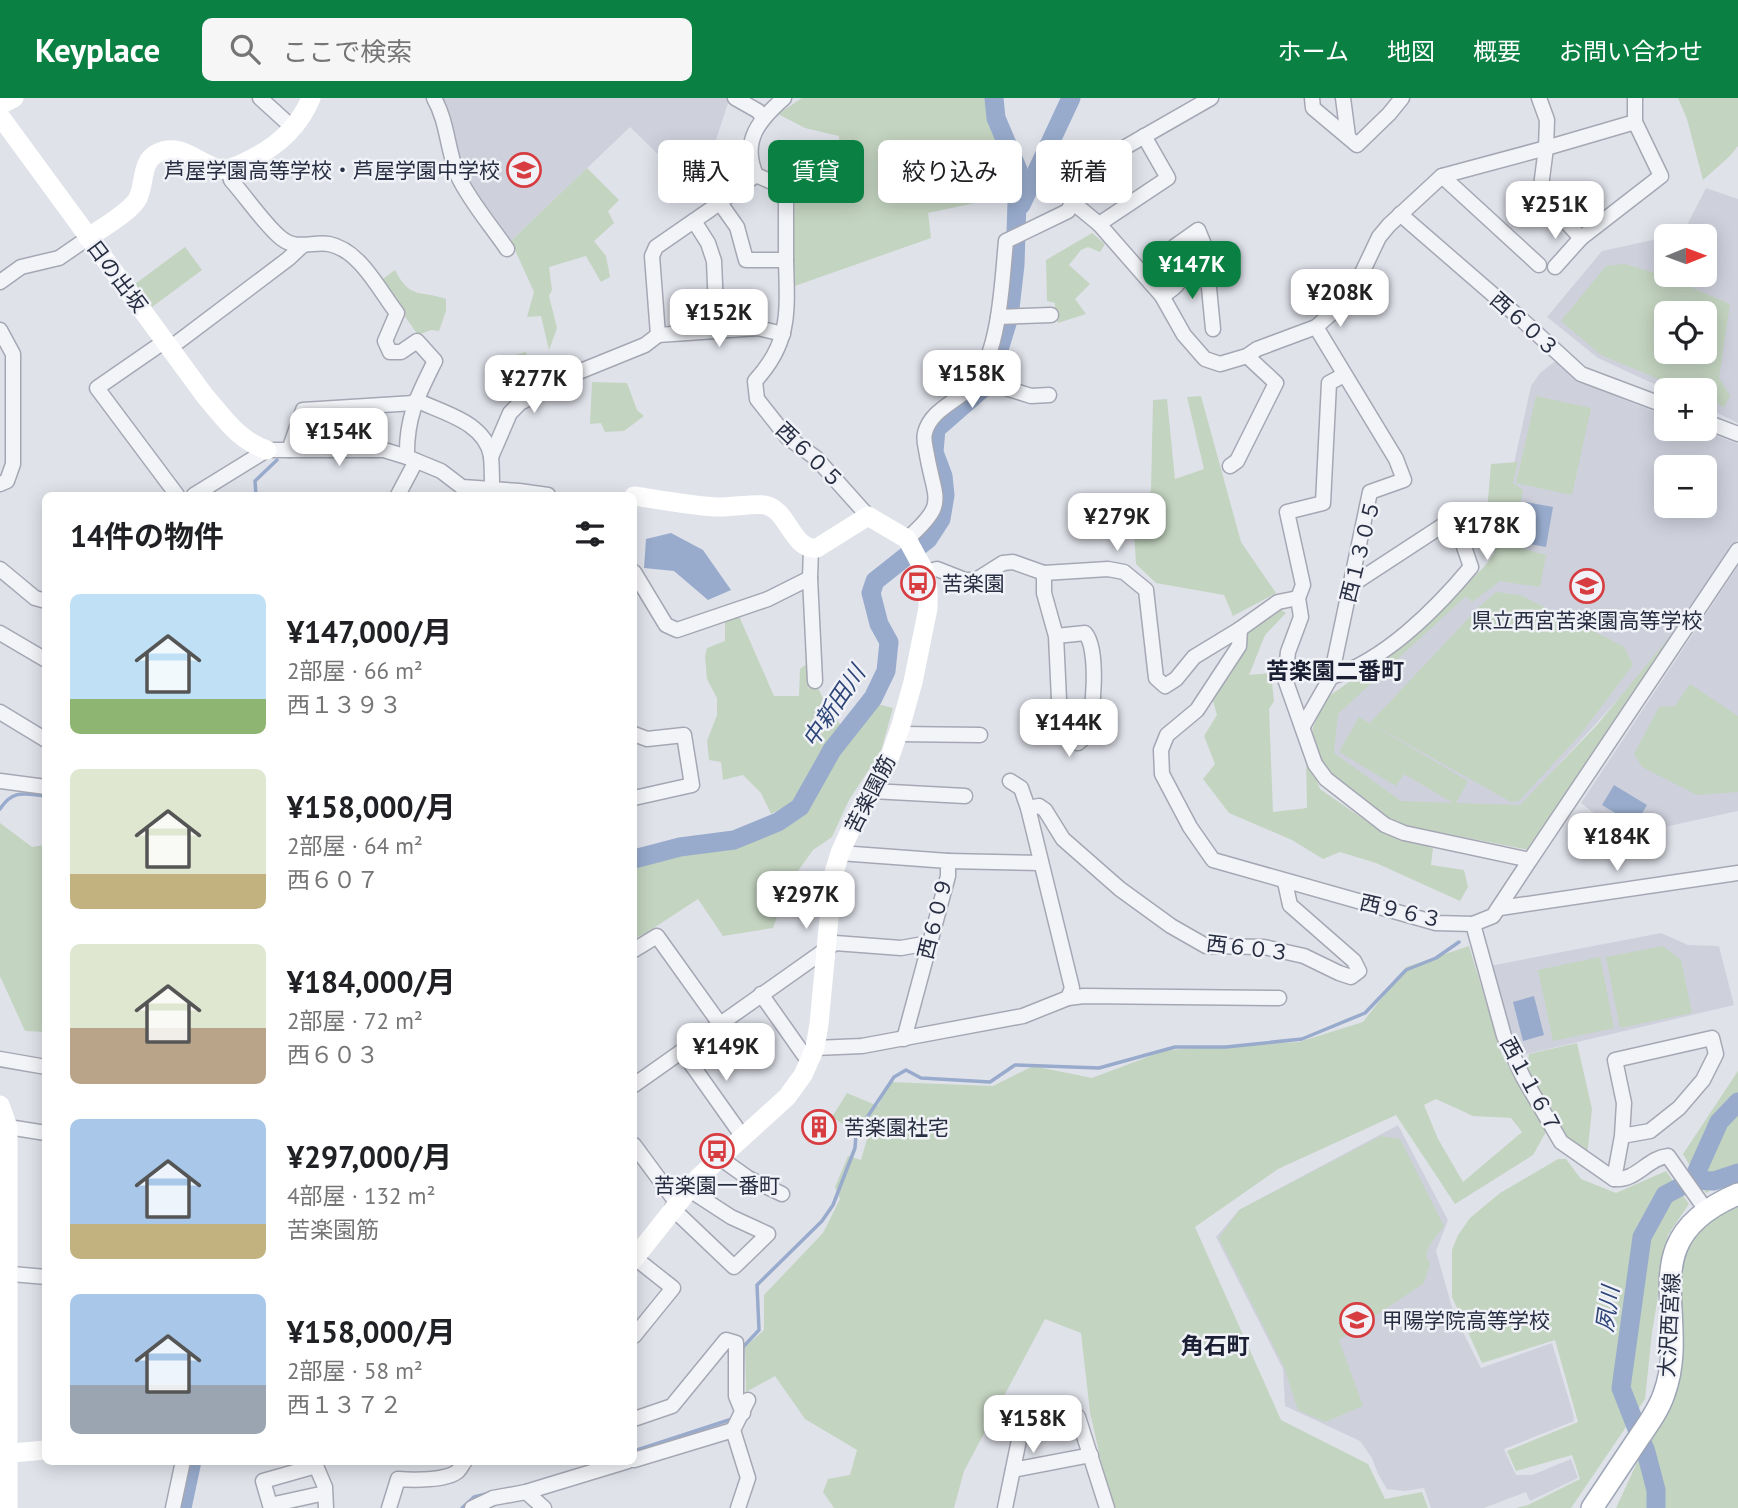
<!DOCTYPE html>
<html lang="ja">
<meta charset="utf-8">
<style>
:root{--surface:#fff;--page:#f6f6f6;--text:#202124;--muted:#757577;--accent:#0b8043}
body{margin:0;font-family:"PT Sans","Noto Sans JP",sans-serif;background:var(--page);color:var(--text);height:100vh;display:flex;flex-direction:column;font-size:26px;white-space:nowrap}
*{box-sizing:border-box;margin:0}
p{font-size:23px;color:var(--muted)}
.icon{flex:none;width:38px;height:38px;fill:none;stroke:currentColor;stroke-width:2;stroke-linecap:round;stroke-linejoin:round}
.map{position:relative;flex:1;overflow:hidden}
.sheet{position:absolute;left:42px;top:394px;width:595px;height:973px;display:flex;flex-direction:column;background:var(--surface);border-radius:10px;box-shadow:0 4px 18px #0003}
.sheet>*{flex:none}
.guide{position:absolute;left:658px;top:42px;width:665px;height:63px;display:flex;gap:14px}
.needle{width:46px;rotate:89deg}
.tools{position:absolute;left:1654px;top:126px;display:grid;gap:14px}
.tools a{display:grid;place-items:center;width:63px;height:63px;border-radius:10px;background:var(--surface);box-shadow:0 4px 18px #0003;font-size:35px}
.price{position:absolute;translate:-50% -60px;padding:0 16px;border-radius:14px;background:#fff;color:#222;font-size:23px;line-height:46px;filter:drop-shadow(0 2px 4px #0008)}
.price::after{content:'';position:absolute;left:50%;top:42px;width:21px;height:16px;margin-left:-10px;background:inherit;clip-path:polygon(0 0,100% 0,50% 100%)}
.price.selected{background:var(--accent);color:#fff}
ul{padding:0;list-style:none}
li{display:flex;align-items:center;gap:21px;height:175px;padding:0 28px}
li span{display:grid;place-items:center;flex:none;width:196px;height:140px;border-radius:10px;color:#555}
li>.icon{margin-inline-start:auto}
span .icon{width:84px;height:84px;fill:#fffc;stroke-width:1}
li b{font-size:30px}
h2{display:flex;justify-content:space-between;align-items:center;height:84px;padding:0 28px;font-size:30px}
.chip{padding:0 24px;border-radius:10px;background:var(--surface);box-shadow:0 4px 18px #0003;font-size:24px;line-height:63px}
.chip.selected{background:var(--accent);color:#fff}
header{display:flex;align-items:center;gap:42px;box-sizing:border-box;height:98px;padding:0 35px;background:var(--accent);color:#fff}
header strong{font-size:33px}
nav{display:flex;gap:38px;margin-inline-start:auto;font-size:24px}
.search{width:490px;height:63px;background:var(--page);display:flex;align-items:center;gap:18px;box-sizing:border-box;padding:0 24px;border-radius:10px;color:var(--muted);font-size:26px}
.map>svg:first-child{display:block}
</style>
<header>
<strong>Keyplace</strong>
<div class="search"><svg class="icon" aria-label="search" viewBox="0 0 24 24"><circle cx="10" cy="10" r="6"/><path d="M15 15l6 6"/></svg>ここで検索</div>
<nav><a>ホーム</a><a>地図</a><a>概要</a><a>お問い合わせ</a></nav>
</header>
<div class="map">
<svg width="1738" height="1410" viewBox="0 0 1738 1410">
<rect width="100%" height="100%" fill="#e0e2ea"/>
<g fill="#ced1dc" fill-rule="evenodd">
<path d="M442 0H725L729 2 716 42 677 75 630 29 511 143 464 77 448 11Z"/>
<path d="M1706 90 1738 101V325L1705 309 1704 292H1667L1598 260 1547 219 1602 153 1666 139V177H1704V138H1667L1683 135ZM1666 215H1704V254H1666Z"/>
<path d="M1558 261 1580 278 1625 302 1666 318V331H1699L1738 346V441L1671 543 1521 708 1398 710 1333 670 1332 613 1447 510 1493 460 1531 288 1540 275ZM1666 369H1704V408H1666Z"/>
<path d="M1738 468V713L1623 738 1581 705Z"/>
<path d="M1661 835 1688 847 1719 848 1734 907 1519 958 1504 921 1489 868Z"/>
<path d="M1398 1027 1448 1122 1436 1153 1454 1216 1481 1270 1552 1245 1573 1315 1574 1323 1504 1351 1516 1377H1532L1571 1361 1578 1380 1530 1403 1526 1394 1484 1410H1431L1424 1390 1405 1393 1387 1391 1378 1376 1372 1360 1360 1343 1285 1308 1283 1271 1216 1139 1239 1112Z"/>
</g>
<g fill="#c3d4c0" fill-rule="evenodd">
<path d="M802 0H992L1018 53 1008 98 928 115 931 140 792 189 795 93 840 73 839 38 805 30 778 16Z"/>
<path d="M1678 0H1738V48L1730 58 1703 82 1687 21Z"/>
<path d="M587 70 619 102 608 113 614 125 594 143 606 158 610 179 601 184 586 158 549 169 552 192 549 198 557 230 549 252 541 218 527 219 534 194 511 143Z"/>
<path d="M1092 135 1105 146 1100 154 1088 149 1081 152 1069 167 1090 186 1075 201 1086 216 1058 225 1055 216V205L1047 203 1046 162Z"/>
<path d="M185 149 202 172 152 209 135 186Z"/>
<path d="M1625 166 1665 178 1730 206 1719 280 1730 298 1724 309 1705 300 1704 292H1685L1601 257 1561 223 1606 168ZM1666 215H1704V254H1666Z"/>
<path d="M395 172C410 202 421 192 446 201V213L439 233 431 232 418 237 380 183Z"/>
<path d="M526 254 533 292 510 306 501 261Z"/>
<path d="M592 284 627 285 637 312 644 318 624 333 605 334 601 325 590 326Z"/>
<path d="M1201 298 1241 444 1276 495 1233 518 1224 497 1156 485 1136 466 1134 435 1144 415 1151 392 1153 302 1167 301 1175 381 1204 371 1187 299Z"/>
<path d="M1536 298 1591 310 1572 397 1516 385Z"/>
<path d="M1518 364 1513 385 1523 392 1513 448 1546 457 1540 489 1500 483 1472 504 1466 498 1338 616 1334 655 1401 703 1453 705 1404 676 1396 688 1339 654 1359 619 1468 683 1456 705 1520 707 1597 627 1667 542 1674 543 1529 752 1393 725 1327 676 1317 653 1312 632 1325 601 1356 579 1457 495 1483 470 1494 456 1499 431 1486 425 1491 366Z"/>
<path d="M1496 494 1520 497 1609 541 1624 549 1633 567 1580 637 1519 703 1511 704 1370 625 1479 509Z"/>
<path d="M1280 511 1286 515 1265 537 1249 577 1271 575 1274 603 1269 611 1273 714 1307 710 1306 654 1320 691 1385 736 1433 750 1431 767 1464 772 1468 789 1460 803 1376 765 1340 754 1323 761 1292 742 1229 715 1203 681 1215 666 1204 638 1217 617 1213 603 1245 550 1247 532Z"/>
<path d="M739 518 774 598H799L800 571 808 565C817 591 827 611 845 632L877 606 893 610 881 653 849 702 832 739 813 752 788 787 773 830 723 838 698 801 646 835 634 841V761L667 744 697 737 741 747 792 718 789 707 771 716 761 695 743 677 723 682 721 664 709 662 707 643 717 617V600L707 581 705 558 707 550 725 543V524Z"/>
<path d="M1690 586 1738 618V694L1697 697 1642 669 1634 656 1659 609 1675 608Z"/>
<path d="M0 725 32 749 45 747V934L25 933 0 878Z"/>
<path d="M1469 848 1502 957 1546 1034 1533 1057 1455 1106 1396 1017 1278 1071 1195 1129 1281 1322 1368 1366 1385 1401 1422 1394 1428 1410H1117L1111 1408 1090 1314 1081 1235 1045 1221 964 1373 954 1410H834L823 1394 828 1381 850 1377 857 1352 805 1321 775 1278 746 1294 745 1249 764 1232V1197L823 1135 840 1101 835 1089 848 1058 861 1062 867 1041 832 1019 847 995 878 1008 890 984 993 988 1033 968 1092 980 1166 952 1299 944 1363 924 1406 869ZM1436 1001 1473 1018 1511 1020 1522 1034 1463 1084 1438 1041 1424 1007Z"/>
<path d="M1663 848 1681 862 1692 915 1620 930 1606 859Z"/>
<path d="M1600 859 1614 930 1553 943 1538 872Z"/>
<path d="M1577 945 1592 1011 1587 1059 1565 1040 1526 974 1529 956Z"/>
<path d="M1738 973V1079L1731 1081 1706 1095 1683 1056Z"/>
<path d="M1381 1038 1400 1041 1444 1128 1429 1148 1426 1158 1430 1166 1424 1185 1339 1242 1363 1308 1325 1324 1298 1312 1284 1269 1219 1140 1239 1112Z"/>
<path d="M1558 1061H1566L1581 1081 1616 1095 1666 1073 1689 1106 1668 1137 1652 1235 1645 1301 1571 1410H1516L1528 1407 1580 1381 1572 1357 1516 1373 1507 1353 1578 1324 1555 1242 1482 1265 1452 1199V1152L1458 1137 1470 1120 1500 1095Z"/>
<path d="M1738 1108V1410H1616L1649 1339 1668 1317 1677 1167 1706 1124Z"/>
</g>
<g fill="#98abcc">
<path d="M1526 404 1553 409 1546 449 1519 444Z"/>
<path d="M671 435 703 452 731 492 708 502 674 473 644 470 646 441Z"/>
<path d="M1614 687 1647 707 1635 727 1602 707Z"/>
<path d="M1534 898 1544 937 1523 943 1513 904Z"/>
</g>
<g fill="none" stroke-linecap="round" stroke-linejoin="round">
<g stroke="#98abcc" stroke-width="3.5">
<path d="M256 397 255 383 277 362"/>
<path d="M0 711C13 691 24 696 46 698"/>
<path d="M742 1298 743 1249 759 1232 757 1187 822 1123 833 1107 855 1050 856 1036 894 979 906 972 921 980 990 984 1015 967 1099 970 1175 949H1226L1302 941 1365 915 1406 872 1436 860 1459 844"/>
<path d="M634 1353 732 1321"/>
<path d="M588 1368 602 1363"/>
<path d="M462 1410 474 1399 486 1396"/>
</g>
<g stroke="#98abcc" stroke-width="19">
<path d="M1021 107 1071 0"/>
<path d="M634 761 680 749 734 742 778 724 800 709 832 652 873 600 886 573 889 544 879 526 871 495 875 483 928 441 941 421 945 397 943 378 934 354 936 331 983 290 997 258 1009 219 1015 167 1018 72 996 20 994 0"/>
<path d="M1693 1082 1719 1024 1738 1004"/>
<path d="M182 1410 192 1363"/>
<path d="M1656 1410V1392L1646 1354 1621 1290 1642 1139 1665 1097 1693 1082 1714 1083 1738 1075"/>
</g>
<g stroke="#a5a8b4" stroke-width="17">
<g id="street">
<path d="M260 0 293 30"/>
<path d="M434 0C448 25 447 52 458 78 469 102 492 129 507 151"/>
<path d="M735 0 758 13 763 20"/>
<path d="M784 0C759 22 741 43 756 77L783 89 786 96C786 117 786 139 786 161 787 211 792 243 755 283L757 301 787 339 816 360 868 418"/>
<path d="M1312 0 1313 10 1357 47 1389 16 1402 0"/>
<path d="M1343 0 1348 38"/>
<path d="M1635 0V24"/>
<path d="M1635 24 1661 78 1581 140 1540 96 1546 50Z"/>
<path d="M228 71 231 82C246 99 265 127 281 140 297 153 313 143 329 146 360 152 379 192 397 215L385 243 390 254H401L417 243 435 263C418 297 406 319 407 359"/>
<path d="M1442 78 1539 167"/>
<path d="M1071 103 1099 126 1162 198 1184 237 1205 261 1220 266 1247 258 1257 251 1316 229 1351 198 1379 139 1389 127 1442 78 1546 50 1547 22 1539 0"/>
<path d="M720 105 737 129 746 162H786"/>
<path d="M1400 116 1520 220 1581 276 1666 308"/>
<path d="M694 123 708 145 714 163 717 234"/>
<path d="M1099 126 1168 80 1144 38"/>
<path d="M1555 169 1581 140"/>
<path d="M0 184 21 169 59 160 88 140"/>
<path d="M1162 198C1176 190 1186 182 1179 165 1176 158 1174 157 1174 149L1198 132 1205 149 1213 231"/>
<path d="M998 219 1051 217"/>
<path d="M0 232 13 256V366L7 383 0 386"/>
<path d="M658 237 652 158 656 149 711 111 756 77"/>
<path d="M658 237 758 230 783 236"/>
<path d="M165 243 97 290 177 397"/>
<path d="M170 250 288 161 302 148"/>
<path d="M977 281 1031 298 1049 297"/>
<path d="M416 302C443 315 485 324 491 358 492 369 492 380 492 391"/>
<path d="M1704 323 1738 336"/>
<path d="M289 352 303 312 414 305"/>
<path d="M491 359 510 315 520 305 576 275 645 247 658 237"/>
<path d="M1230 368 1237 363 1276 285 1247 258"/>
<path d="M194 397 267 352H384L407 359 441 373 462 389 519 393 548 397"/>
<path d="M398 397 416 363"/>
<path d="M907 441C948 405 935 403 927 357 926 350 923 342 925 335 931 310 961 303 976 283 1000 249 1002 184 1006 143L1068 113 1081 84 1094 67 1211 0"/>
<path d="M811 451 810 480 815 583"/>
<path d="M0 471 35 500 46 503"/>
<path d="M634 474 666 527 677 532 768 501 810 480"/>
<path d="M925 474 937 471 965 482H976L1003 465 1013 464 1044 475 1108 471 1124 474 1146 492 1156 580 1165 588 1176 581 1194 559 1240 531"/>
<path d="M1044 475V495L1056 538 1060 623 1071 643 1078 645C1080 643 1084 640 1086 637 1094 618 1099 550 1085 535L1056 538"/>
<path d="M1298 500 1303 487 1287 414 1323 405 1329 285 1344 277"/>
<path d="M0 535 46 562"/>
<path d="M1331 579C1384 563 1436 511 1471 469L1454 420 1350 488"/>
<path d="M0 614 46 642"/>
<path d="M1303 628 1331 579 1370 394 1404 382 1396 361 1316 229"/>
<path d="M634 636 647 641 684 637 692 687 634 700"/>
<path d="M898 636 980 637"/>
<path d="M0 683 46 689"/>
<path d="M1010 683 1021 690 1028 710"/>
<path d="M872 693 965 698"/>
<path d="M840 755 948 763V778L904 941"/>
<path d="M1530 762 1493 818 1473 826 1436 825 1213 762 1190 729 1162 676 1161 652 1167 637 1197 612 1239 548 1240 531 1278 504 1298 500 1301 519 1288 554 1285 581 1315 666 1326 681 1385 727 1404 735 1530 762 1738 452"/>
<path d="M948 763 1041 765"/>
<path d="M1500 810 1738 775"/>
<path d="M1473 826 1504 938 1523 979 1561 1044 1614 1081C1637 1083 1647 1060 1668 1058L1706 1112"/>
<path d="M634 852 657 838 720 926"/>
<path d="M761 896 804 957 811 960"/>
<path d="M1068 900 1084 898 1279 900"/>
<path d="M815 950 862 948 1023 918 1068 900 1072 890 1028 710 1039 708 1045 712 1063 741 1120 791 1171 828 1206 848 1264 849 1304 858 1339 875 1351 879 1359 873 1354 863 1290 807 1285 784"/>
<path d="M682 953 743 1039"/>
<path d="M0 961 46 969"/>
<path d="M634 987 835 845 901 850 929 845"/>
<path d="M8 1029 46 1035"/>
<path d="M634 1047 676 1104"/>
<path d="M720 1060 748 1080 782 1096"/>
<path d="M1614 1081 1622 1038 1650 1033 1679 1010 1703 982 1716 956 1712 940 1615 962 1624 1005 1622 1038"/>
<path d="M672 1110 734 1169 768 1136 731 1119 688 1091"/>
<path d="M0 1175 46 1179"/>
<path d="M634 1238 673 1190 635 1160"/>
<path d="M634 1321 672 1308 726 1242 736 1245V1298L743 1315"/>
<path d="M634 1362 733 1332"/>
<path d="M1013 1372 1091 1357"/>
<path d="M526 1394 544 1410"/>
<path d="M325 1395 270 1407 263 1383 316 1368 325 1389 326 1410"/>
<path d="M173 1410 183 1363"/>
<path d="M389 1410 398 1381C412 1382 447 1383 458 1373 461 1370 462 1367 465 1363"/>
<path d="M472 1410 493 1400 526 1394 628 1363"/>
<path d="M738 1410 748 1380 733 1332 748 1302"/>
<path d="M1005 1410 1020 1337 1036 1323 1078 1319 1107 1410"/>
</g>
</g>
<g stroke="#9ea5b6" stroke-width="24">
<path id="primary" d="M1592 1410C1608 1386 1624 1362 1640 1338 1649 1325 1659 1311 1664 1296 1693 1217 1627 1143 1738 1096"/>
</g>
<use href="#street" stroke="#f3f4f8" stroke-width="14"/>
<g stroke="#fff" stroke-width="19">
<path d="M0 7 14 0"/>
<path d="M0 18 205 298C225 321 238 342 267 352"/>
<path d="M88 140C101 130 131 114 138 100 145 86 141 64 156 56 181 42 198 67 221 71 230 72 239 67 247 63 275 50 299 29 311 0"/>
<path d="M634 398C661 402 688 407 715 409 729 410 754 405 765 407 789 412 792 453 817 450L868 418 907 441 925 474 928 492V510L913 584 901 627 887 667 858 715 840 755 833 778 819 926 815 950 803 977 787 999 699 1079 634 1161"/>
<path d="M0 1007 8 1029V1410"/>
<path d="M0 1356 46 1352"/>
</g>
<use href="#primary" stroke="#fff" stroke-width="21"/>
</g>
<defs>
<g id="school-ring" transform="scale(1.75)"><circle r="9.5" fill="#f0f2f7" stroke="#d73d40" stroke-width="1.5"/><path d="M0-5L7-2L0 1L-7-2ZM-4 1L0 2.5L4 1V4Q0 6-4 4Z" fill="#d73d40"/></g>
<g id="bus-ring" transform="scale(1.75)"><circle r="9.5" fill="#f0f2f7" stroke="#d73d40" stroke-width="1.5"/><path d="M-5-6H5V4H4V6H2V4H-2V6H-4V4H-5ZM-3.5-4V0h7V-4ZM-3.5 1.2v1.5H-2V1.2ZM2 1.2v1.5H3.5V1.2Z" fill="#d73d40"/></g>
<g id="building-ring" transform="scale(1.75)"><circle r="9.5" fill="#f0f2f7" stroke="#d73d40" stroke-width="1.5"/><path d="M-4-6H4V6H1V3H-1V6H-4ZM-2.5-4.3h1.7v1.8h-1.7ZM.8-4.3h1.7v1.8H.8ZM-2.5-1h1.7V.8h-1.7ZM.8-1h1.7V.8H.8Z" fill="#d73d40"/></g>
</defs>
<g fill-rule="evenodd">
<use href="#school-ring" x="524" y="72"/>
<use href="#bus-ring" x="918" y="485"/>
<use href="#school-ring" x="1587" y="488"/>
<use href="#building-ring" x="819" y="1029"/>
<use href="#bus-ring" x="717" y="1053"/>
<use href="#school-ring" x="1357" y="1222"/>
</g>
<g text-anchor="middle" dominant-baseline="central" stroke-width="5" stroke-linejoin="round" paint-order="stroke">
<g font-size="21" fill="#272e42" stroke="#f0f2f7" text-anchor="start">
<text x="500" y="72" text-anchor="end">芦屋学園高等学校・芦屋学園中学校</text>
<text x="942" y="485">苦楽園</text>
<text x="1587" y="522" text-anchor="middle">県立西宮苦楽園高等学校</text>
<text x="844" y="1029">苦楽園社宅</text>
<text x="717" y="1087" text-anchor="middle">苦楽園一番町</text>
<text x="1382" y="1222">甲陽学院高等学校</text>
</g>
<g font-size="21" fill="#272e42" stroke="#f0f2f7">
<text transform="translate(117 178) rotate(53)">日の出坂</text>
<text transform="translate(1525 226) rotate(42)">西６０３</text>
<text transform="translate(810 357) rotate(44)">西６０５</text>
<text transform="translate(1360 453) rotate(-76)">西１３０５</text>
<text transform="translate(870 696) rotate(-63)">苦楽園筋</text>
<text transform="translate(1401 813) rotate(13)">西９６３</text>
<text transform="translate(935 820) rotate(-76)">西６０９</text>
<text transform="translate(1248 850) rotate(7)">西６０３</text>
<text transform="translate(1531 987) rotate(62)">西１１６７</text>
<text transform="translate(1669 1227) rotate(-87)">大沢西宮線</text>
</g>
<g font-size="23" font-weight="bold" fill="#1a1f33" stroke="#f0f2f7">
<text x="1335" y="572">苦楽園二番町</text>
<text x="1215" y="1247">角石町</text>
</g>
<g font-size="23" font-style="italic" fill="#2f4679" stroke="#f0f2f7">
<text transform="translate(833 608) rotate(-56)">中新田川</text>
<text transform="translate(1607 1211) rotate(-82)">夙川</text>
</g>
</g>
</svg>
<div class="tools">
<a><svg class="needle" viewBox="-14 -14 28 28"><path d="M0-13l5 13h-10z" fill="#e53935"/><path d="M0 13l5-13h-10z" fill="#757577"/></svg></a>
<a><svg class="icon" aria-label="locate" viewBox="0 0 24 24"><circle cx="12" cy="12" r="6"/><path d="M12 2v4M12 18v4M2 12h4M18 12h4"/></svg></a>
<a>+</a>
<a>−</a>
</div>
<b class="price" style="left:1555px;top:143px">¥251K</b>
<b class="price selected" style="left:1192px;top:203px">¥147K</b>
<b class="price" style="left:1340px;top:231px">¥208K</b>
<b class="price" style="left:719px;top:251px">¥152K</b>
<b class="price" style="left:972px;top:312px">¥158K</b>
<b class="price" style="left:534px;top:317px">¥277K</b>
<b class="price" style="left:339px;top:370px">¥154K</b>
<b class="price" style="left:1117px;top:455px">¥279K</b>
<b class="price" style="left:1487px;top:464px">¥178K</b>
<b class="price" style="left:1069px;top:661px">¥144K</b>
<b class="price" style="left:1617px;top:775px">¥184K</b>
<b class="price" style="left:806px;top:833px">¥297K</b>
<b class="price" style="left:726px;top:985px">¥149K</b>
<b class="price" style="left:1033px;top:1357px">¥158K</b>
<div class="guide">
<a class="chip">購入</a>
<a class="chip selected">賃貸</a>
<a class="chip">絞り込み</a>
<a class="chip">新着</a>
</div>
<section class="sheet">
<h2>14件の物件<svg class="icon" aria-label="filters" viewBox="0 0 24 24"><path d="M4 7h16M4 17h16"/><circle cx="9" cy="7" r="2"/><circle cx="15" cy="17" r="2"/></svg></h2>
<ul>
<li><span style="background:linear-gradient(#bfe0f5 75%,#8fb573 0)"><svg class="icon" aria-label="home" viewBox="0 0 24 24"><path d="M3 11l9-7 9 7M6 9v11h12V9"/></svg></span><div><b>¥147,000/月</b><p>2部屋 · 66 m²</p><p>西１３９３</p></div></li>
<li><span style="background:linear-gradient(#dfe7d0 75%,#c2b280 0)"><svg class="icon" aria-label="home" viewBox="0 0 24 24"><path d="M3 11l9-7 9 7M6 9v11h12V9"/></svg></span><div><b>¥158,000/月</b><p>2部屋 · 64 m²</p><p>西６０７</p></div></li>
<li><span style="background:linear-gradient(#dfe7d0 60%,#b9a48a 0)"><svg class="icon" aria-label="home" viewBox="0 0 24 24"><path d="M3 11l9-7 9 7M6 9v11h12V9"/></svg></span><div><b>¥184,000/月</b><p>2部屋 · 72 m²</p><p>西６０３</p></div></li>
<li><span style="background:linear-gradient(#a9c7e8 75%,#c2b280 0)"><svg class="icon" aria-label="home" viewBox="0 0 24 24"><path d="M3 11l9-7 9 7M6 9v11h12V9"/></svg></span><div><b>¥297,000/月</b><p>4部屋 · 132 m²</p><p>苦楽園筋</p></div></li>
<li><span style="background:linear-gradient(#a9c7e8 65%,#9aa5b1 0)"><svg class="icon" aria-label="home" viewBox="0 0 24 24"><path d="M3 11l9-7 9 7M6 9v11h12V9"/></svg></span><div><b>¥158,000/月</b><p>2部屋 · 58 m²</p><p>西１３７２</p></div></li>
</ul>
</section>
</div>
